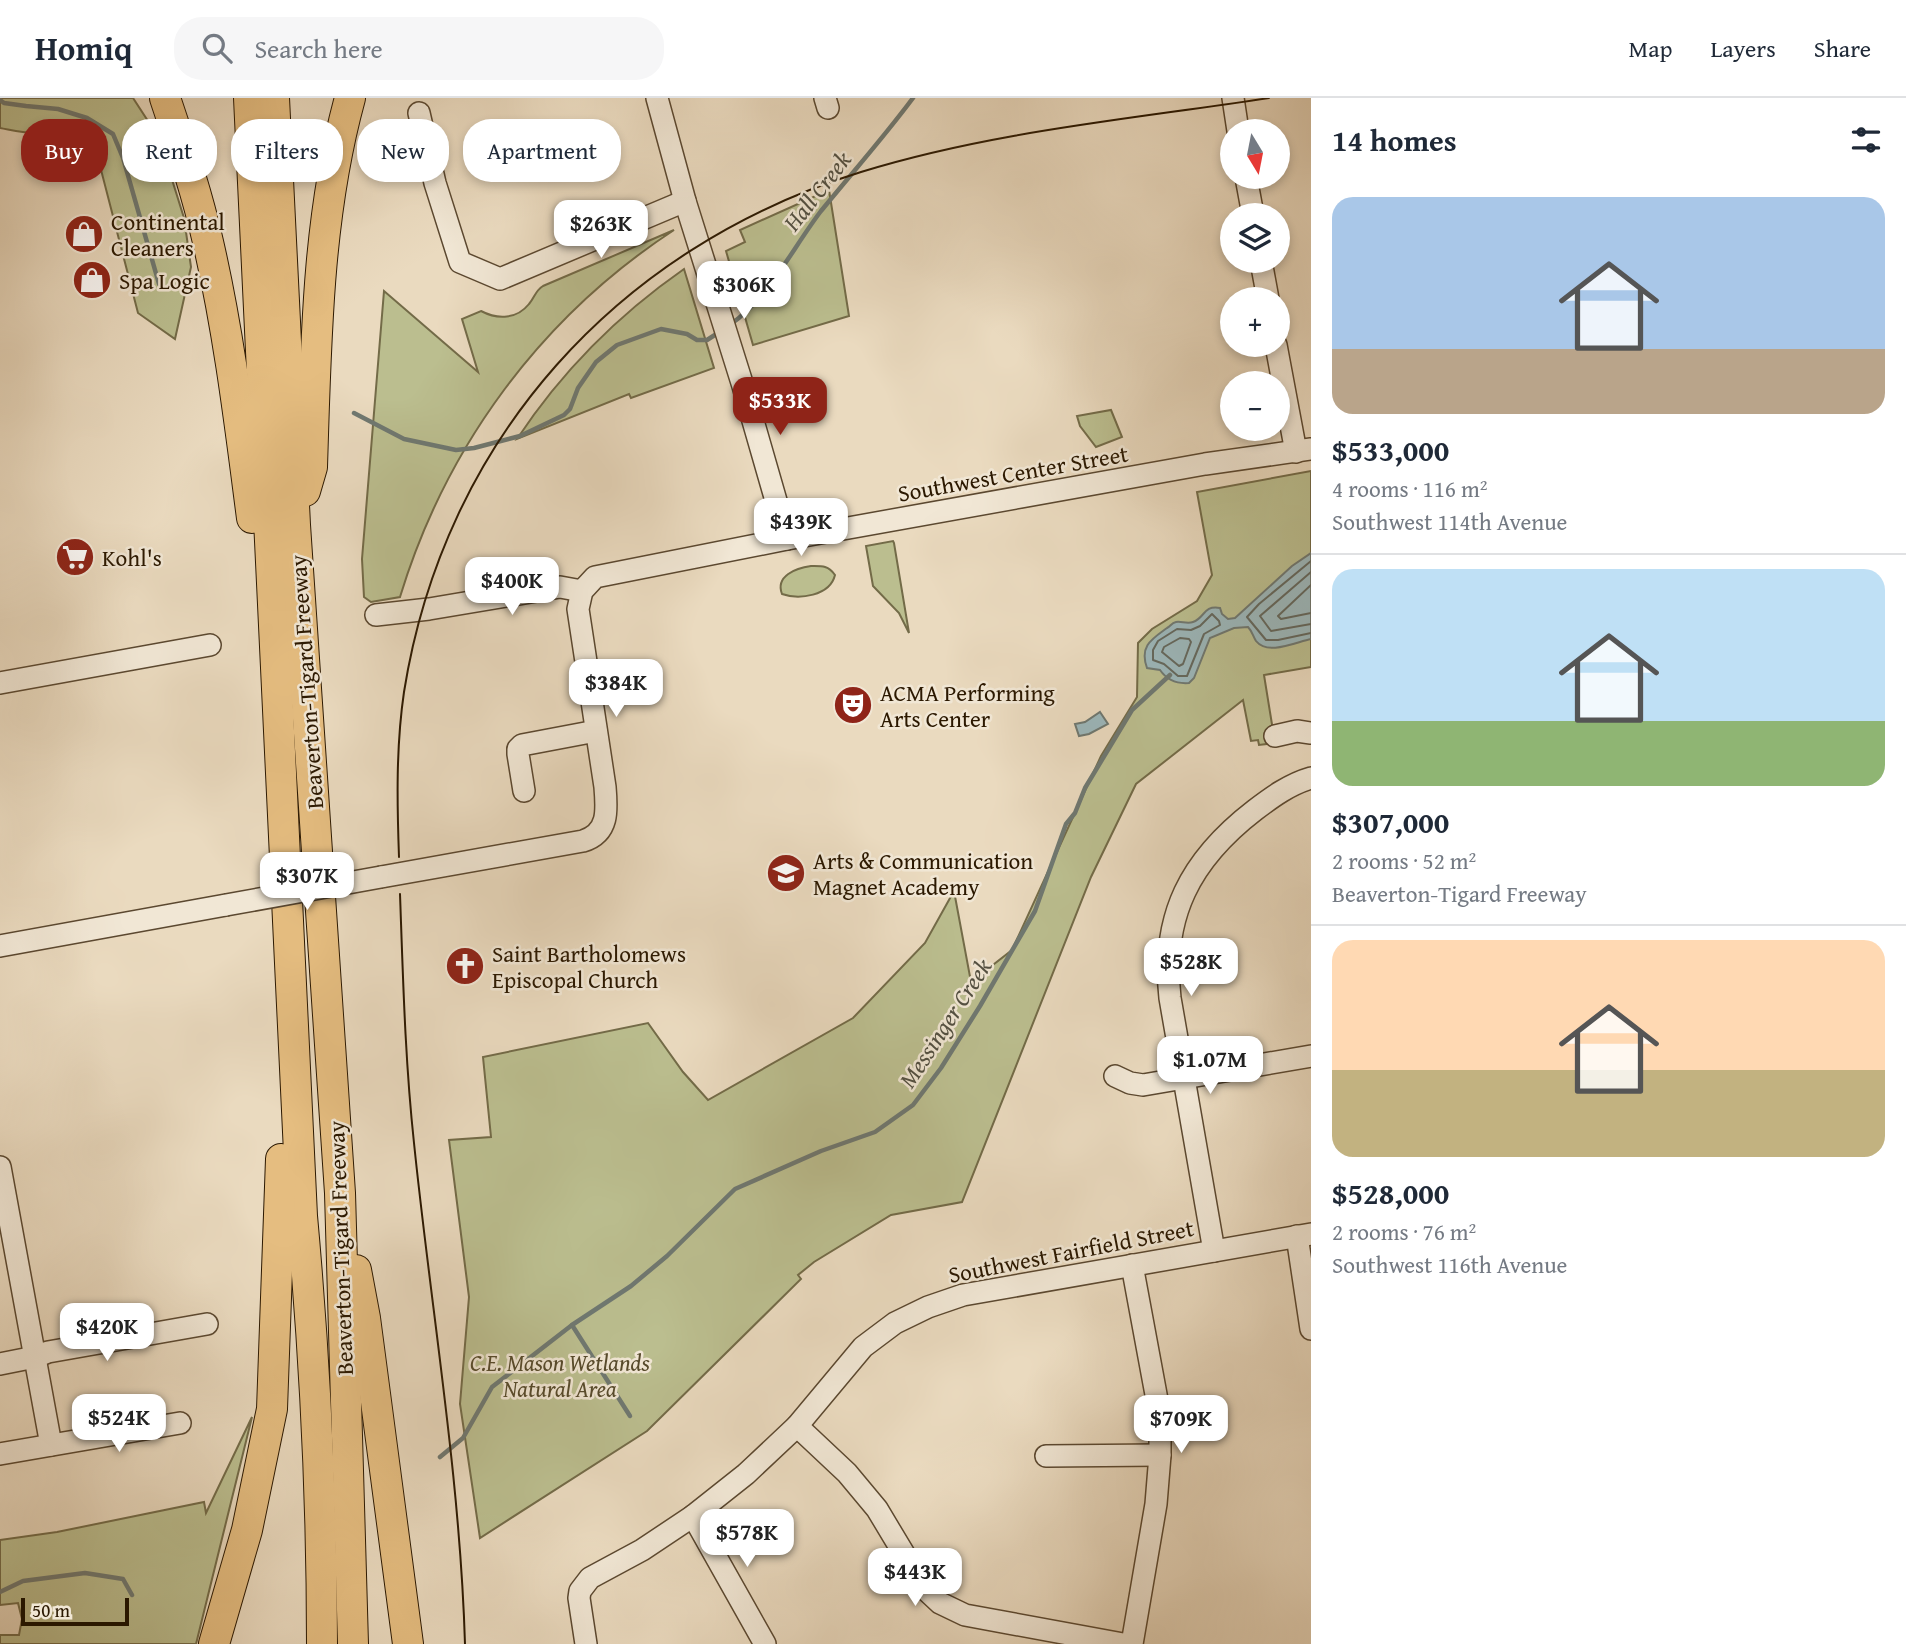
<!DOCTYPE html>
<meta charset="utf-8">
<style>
:root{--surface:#fff;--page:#f6f6f7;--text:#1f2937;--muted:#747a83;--line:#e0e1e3;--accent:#8f2418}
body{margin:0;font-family:"Gentium Book Plus",serif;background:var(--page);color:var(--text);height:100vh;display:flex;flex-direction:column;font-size:26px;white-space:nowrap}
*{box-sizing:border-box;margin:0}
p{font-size:23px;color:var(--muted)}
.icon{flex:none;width:38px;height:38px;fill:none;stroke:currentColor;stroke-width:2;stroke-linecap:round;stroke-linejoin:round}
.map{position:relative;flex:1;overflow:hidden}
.panel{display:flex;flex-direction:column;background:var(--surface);width:595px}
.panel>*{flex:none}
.guide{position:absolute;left:21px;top:21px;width:665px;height:63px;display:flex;gap:14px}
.needle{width:46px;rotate:170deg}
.tools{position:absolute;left:1220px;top:21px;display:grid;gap:14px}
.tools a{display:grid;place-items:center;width:70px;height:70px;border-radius:50%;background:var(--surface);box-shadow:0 4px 10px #0003;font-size:35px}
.scale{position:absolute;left:21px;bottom:18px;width:108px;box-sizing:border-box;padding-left:7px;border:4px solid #2b1800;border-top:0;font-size:19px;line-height:24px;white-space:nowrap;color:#2b1800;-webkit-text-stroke:5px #f1e7d5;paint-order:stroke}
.price{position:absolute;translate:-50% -60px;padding:0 16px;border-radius:14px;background:#fff;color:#222;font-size:23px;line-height:46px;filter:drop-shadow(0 2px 4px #0008)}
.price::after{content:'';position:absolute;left:50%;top:42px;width:21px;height:16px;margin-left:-10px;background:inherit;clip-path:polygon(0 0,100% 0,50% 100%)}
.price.selected{background:var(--accent);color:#fff}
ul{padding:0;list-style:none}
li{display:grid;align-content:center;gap:14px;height:371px;padding:0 21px}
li+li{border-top:2px solid var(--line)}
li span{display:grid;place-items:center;height:217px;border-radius:21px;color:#555}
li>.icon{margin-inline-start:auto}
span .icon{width:126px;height:126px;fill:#fffc;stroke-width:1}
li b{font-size:30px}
h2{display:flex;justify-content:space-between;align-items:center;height:84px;padding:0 21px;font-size:30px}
.chip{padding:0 24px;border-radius:28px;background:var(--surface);box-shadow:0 4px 10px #0003;font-size:24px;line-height:63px}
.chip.selected{background:var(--accent);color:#fff}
header{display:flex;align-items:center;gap:42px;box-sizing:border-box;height:98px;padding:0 35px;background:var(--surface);border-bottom:2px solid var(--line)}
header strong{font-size:33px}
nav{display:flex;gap:38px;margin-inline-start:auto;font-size:24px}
.search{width:490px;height:63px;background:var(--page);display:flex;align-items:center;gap:18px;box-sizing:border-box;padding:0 24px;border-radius:28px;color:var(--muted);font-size:26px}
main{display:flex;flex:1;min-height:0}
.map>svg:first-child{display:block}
</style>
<header>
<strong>Homiq</strong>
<div class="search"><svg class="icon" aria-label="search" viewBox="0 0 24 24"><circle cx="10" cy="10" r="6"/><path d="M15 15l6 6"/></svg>Search here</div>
<nav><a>Map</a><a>Layers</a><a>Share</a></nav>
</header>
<main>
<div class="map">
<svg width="1311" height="1546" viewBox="0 0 1311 1546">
<rect width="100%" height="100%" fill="#eadabf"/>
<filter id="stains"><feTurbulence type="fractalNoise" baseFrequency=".00286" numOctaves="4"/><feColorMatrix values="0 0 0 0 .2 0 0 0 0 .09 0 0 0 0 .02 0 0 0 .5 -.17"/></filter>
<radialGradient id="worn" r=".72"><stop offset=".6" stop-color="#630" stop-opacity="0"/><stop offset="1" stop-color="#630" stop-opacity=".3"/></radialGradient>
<g fill="#bbbe8f" stroke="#736b48" stroke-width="2">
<path d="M0 0H133L159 40 184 120 191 169 175 241 138 215 99 64C83 29 66 36 34 35 22 35 11 32 0 30Z"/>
<path d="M829 92 849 218 753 247 726 153 745 144 740 132Z"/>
<path d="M674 132C541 219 446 348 400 499L371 504 364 499 362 461 384 193 478 274 462 221 481 213C498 222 517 221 529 206 535 199 535 193 543 188Z"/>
<path d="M684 171 714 270 631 300 629 296 517 341C562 273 618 217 684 171Z"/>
<path d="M1111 312 1122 339 1096 349 1080 328 1077 318Z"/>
<path d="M1311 373V569L1264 577 1275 645 1259 647 1258 642 1251 643 1243 602 1136 686 1091 779 962 1104 891 1117 814 1164 798 1177 801 1181 647 1333 480 1440 460 1306 469 1199 449 1042 491 1039 483 959 648 925 683 974 708 1002 853 920 925 845 954 793 971 884 1012 852 1101 658 1137 599 1138 545 1152 531 1197 503 1212 477 1197 394Z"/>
<path d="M893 443 894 445 909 535 899 515 873 488 866 448Z"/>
<path d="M811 468C821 468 828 467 835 477 830 498 799 502 782 496 775 478 796 470 811 468Z"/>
<path d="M252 1319 196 1546H0V1537H19L22 1521 18 1505 0 1507V1442L57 1434 204 1404 206 1415Z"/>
</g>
<g fill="#9cb8bc" stroke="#6f7871" stroke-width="2">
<path d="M1311 455V541C1296 544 1268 558 1256 543 1253 538 1252 533 1248 529L1234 530 1210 540 1194 580 1189 585C1177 586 1167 582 1160 572L1147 570C1139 548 1152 541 1167 530 1171 528 1171 525 1176 524 1181 523 1187 526 1193 524 1205 520 1203 507 1220 510L1222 516 1228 521 1235 520 1292 468Z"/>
<path d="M1100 614 1108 626 1089 636 1079 638 1075 626 1085 624Z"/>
</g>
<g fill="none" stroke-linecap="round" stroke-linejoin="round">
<g stroke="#64685e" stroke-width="2">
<path d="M1311 463 1259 506 1247 519 1266 542H1278L1311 535"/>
<path d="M1311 474 1260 518 1271 533 1311 526"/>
<path d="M1311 487 1278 518 1281 521 1311 515"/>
<path d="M1212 516 1219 523 1220 527 1204 536 1187 578H1178L1164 566 1153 562V552L1158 543 1177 531 1191 532 1200 528Z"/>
<path d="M1180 540 1189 541 1191 544 1183 566 1179 568 1162 554 1164 549Z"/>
</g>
<g stroke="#6f7871" stroke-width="4.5">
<path d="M0 2 4 5 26 8 58 11 87 20 113 36 123 60 159 186"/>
<path d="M731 226C770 198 792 151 821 113 852 75 884 39 913 0"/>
<path d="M354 315 404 341 456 352 474 350 520 338 564 317 570 311 578 290 596 264 617 247 661 231 687 236 697 242H707L721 233"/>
<path d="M572 1227 630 1318"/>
<path d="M440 1359 463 1340 492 1289 572 1227 631 1188 667 1158 735 1091 821 1053 875 1034 913 1007 941 970 980 908 1035 813 1066 726 1075 715 1085 690 1132 612 1170 577"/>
<path d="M0 1494 23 1483 85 1475 123 1481 132 1497"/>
</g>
<g stroke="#5b4830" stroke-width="24">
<g id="minor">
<path d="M657 0 685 103 743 288 787 441"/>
<path d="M825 0 828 10"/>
<path d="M1233 0 1238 33"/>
<path d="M419 15 435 85 460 164 500 181 685 103"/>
<path d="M1246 79 1253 117"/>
<path d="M1261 163 1268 201"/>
<path d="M1276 247 1296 354"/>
<path d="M376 517 429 511 560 489 582 493"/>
<path d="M0 585 210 547"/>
<path d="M1275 638 1297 633 1311 635"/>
<path d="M524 693 518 656V651L522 647 596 633"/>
<path d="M381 779 583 743C609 735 607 712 605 689L578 511 582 493 595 479 787 441 1205 366 1311 351"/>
<path d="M0 848 226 807"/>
<path d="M1115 978 1130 985 1143 987 1311 958"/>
<path d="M0 1069 51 1347"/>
<path d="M1297 1138 1311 1231"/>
<path d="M1214 1153 1170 900C1161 818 1190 762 1255 712 1272 699 1290 686 1311 680"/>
<path d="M0 1266 35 1259 48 1254 207 1226"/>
<path d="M797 1328 847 1375 877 1411 925 1491 940 1505 965 1517 1123 1546"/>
<path d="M0 1356 180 1325"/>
<path d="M1046 1358 1160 1357"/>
<path d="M693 1418 765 1546"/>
<path d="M586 1546 579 1500 580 1493 590 1480 642 1452 693 1418 746 1376 797 1328 863 1249 895 1225 928 1209 963 1197 1311 1136"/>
<path d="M1132 1546 1156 1406 1160 1357V1318L1132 1167"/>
</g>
</g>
<g stroke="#2b1800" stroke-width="32">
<g id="highway">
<path d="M165 0C181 48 197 95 208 144 229 235 240 328 252 420"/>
<path d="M249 0 302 1118C315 1261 322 1403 322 1546"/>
<path d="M274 0 295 427 340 1095 353 1546"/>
<path d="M305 393 312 369C316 246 317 120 350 0"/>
<path d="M356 1172 365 1220 408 1546"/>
<path d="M214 1546 247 1432 272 1311 281 1061"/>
</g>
</g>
<use href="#minor" stroke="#f1e7d5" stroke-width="21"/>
<use href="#highway" stroke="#e5bd80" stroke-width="30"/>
<g stroke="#2b1800" stroke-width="2">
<path d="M399 759C397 704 396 648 404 594 444 341 618 149 861 74 994 33 1133 21 1269 0"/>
<path d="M400 796C403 879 405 962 414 1045 431 1211 460 1378 465 1546"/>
</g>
<g stroke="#5b4830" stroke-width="24" stroke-linecap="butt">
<path id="minor-bridge" d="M226 807 381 779"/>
</g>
<use href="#minor-bridge" stroke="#f1e7d5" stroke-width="21"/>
</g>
<defs>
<g id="shop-disc" transform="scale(2.0125)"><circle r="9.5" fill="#8f2418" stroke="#f1e7d5"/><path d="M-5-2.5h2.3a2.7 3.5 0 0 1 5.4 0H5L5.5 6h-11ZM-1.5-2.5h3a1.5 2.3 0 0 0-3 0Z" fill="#fff"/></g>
<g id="supermarket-disc" transform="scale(2.0125)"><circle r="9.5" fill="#8f2418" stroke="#f1e7d5"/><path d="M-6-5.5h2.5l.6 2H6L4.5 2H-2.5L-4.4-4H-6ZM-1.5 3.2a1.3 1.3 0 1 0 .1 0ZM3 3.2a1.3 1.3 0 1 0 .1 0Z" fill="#fff"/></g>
<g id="theatre-disc" transform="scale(2.0125)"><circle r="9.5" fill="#8f2418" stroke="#f1e7d5"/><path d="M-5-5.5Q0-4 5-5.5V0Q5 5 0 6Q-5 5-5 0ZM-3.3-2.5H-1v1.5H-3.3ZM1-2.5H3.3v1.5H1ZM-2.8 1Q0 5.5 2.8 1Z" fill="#fff"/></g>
<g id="school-disc" transform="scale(2.0125)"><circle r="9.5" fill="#8f2418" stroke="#f1e7d5"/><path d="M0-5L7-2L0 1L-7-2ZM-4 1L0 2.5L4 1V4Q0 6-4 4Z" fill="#fff"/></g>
<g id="church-disc" transform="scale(2.0125)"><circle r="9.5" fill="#8f2418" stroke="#f1e7d5"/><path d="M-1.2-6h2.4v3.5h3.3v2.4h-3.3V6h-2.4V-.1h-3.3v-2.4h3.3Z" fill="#fff"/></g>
</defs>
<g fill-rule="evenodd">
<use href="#shop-disc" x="84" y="136"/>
<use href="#shop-disc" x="92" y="182"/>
<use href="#supermarket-disc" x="75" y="459"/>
<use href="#theatre-disc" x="853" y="607"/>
<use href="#school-disc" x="786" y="775"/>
<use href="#church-disc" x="465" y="868"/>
</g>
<g text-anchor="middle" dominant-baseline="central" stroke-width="5" stroke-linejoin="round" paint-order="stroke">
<g font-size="23" fill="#2b1800" stroke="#f1e7d5" text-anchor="start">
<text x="111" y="123">Continental<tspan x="111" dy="26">Cleaners</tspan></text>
<text x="119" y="182">Spa Logic</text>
<text x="102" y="459">Kohl's</text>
<text x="880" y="594">ACMA Performing<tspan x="880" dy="26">Arts Center</tspan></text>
<text x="813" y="762">Arts &amp; Communication<tspan x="813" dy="26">Magnet Academy</tspan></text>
<text x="492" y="855">Saint Bartholomews<tspan x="492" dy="26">Episcopal Church</tspan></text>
</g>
<g font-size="23" fill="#2b1800" stroke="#f1e7d5">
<text transform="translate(1013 375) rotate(-10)">Southwest Center Street</text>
<text transform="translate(306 584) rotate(-94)">Beaverton-Tigard Freeway</text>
<text transform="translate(340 1150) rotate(-92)">Beaverton-Tigard Freeway</text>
<text transform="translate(1071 1153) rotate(-11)">Southwest Fairfield Street</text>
</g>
<g font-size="23" font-style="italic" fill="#564a2b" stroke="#f1e7d5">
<text x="560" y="1264">C.E. Mason Wetlands<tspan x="560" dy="26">Natural Area</tspan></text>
</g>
<g font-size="24" font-style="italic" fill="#535042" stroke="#f1e7d5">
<text transform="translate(817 93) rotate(-52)">Hall Creek</text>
<text transform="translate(945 925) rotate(-57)">Messinger Creek</text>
</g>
</g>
<rect width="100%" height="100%" filter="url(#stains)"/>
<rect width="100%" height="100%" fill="url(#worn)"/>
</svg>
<div class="tools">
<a><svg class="needle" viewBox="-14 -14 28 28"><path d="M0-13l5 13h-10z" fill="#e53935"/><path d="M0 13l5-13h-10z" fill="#747a83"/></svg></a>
<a><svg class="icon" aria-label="layers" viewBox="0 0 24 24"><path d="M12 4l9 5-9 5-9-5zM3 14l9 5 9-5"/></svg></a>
<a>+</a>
<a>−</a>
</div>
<div class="scale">50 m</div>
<b class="price" style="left:601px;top:162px">$263K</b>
<b class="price" style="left:744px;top:223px">$306K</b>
<b class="price selected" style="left:780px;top:339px">$533K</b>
<b class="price" style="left:801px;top:460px">$439K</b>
<b class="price" style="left:512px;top:519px">$400K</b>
<b class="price" style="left:616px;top:621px">$384K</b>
<b class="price" style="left:307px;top:814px">$307K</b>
<b class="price" style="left:1191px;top:900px">$528K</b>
<b class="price" style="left:1210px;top:998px">$1.07M</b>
<b class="price" style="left:107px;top:1265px">$420K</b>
<b class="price" style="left:119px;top:1356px">$524K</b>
<b class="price" style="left:1181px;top:1357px">$709K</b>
<b class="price" style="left:747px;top:1471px">$578K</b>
<b class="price" style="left:915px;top:1510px">$443K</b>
<div class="guide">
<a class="chip selected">Buy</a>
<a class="chip">Rent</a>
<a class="chip">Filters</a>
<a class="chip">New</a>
<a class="chip">Apartment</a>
</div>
</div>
<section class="panel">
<h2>14 homes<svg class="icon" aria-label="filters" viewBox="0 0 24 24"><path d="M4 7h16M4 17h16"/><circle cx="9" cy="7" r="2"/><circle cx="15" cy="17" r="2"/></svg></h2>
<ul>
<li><span style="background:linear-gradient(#a9c7e8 70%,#b9a48a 0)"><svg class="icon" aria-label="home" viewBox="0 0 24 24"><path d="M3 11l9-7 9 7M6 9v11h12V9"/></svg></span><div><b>$533,000</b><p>4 rooms · 116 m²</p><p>Southwest 114th Avenue</p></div></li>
<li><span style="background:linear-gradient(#bfe0f5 70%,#8fb573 0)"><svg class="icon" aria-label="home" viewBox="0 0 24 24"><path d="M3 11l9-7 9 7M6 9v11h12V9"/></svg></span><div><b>$307,000</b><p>2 rooms · 52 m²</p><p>Beaverton-Tigard Freeway</p></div></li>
<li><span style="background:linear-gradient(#ffd9b3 60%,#c2b280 0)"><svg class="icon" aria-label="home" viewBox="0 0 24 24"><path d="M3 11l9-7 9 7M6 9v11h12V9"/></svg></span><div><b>$528,000</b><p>2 rooms · 76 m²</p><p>Southwest 116th Avenue</p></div></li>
</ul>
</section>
</main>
